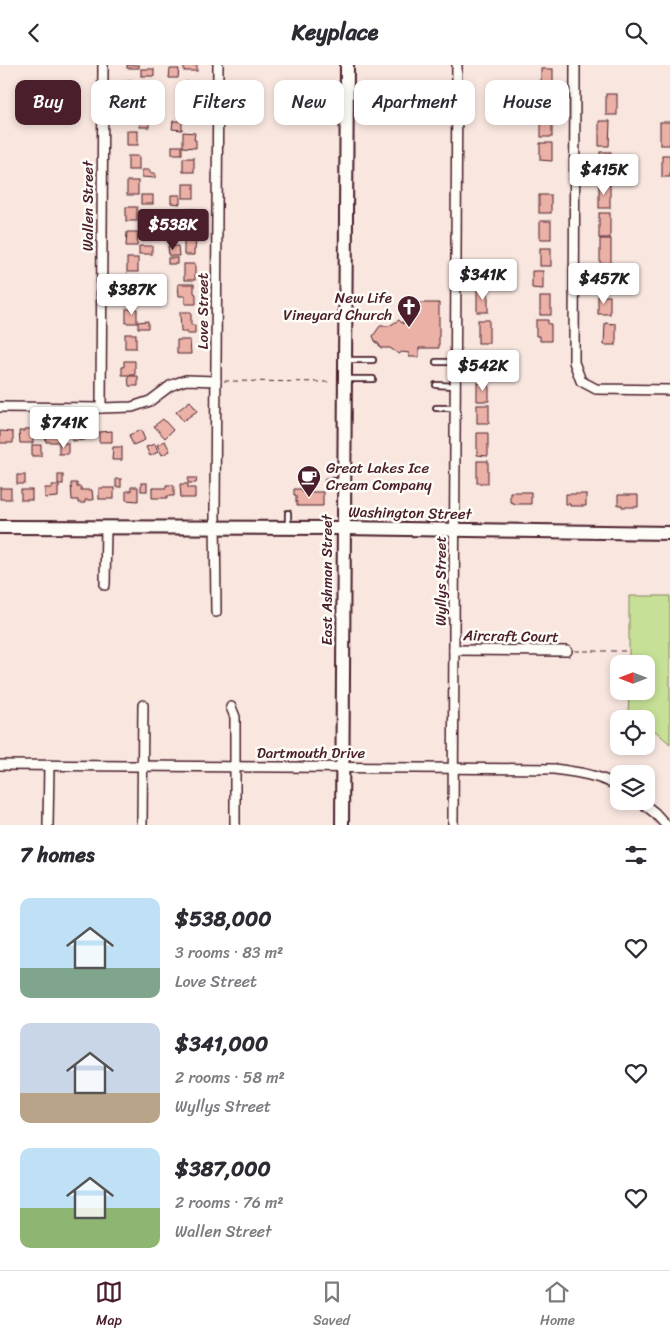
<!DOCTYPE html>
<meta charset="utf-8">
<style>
:root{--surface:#fff;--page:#f2f2f3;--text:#2b2b33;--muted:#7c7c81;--line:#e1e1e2;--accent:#4a1f2b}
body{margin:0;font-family:Sriracha,sans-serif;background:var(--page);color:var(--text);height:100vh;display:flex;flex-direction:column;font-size:19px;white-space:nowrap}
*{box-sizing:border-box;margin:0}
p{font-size:16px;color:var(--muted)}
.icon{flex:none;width:28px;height:28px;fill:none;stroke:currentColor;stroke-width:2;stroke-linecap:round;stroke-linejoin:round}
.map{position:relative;height:760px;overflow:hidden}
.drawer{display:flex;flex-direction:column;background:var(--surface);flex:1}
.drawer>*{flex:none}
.top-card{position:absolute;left:15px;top:15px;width:640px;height:45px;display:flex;gap:10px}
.needle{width:32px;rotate:270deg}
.tools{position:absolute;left:610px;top:590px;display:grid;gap:10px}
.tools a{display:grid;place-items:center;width:45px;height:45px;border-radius:10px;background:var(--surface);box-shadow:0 2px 8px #0003;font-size:25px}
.price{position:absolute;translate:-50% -42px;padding:0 11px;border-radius:5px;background:#fff;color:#222;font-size:16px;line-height:32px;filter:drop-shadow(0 1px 2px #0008)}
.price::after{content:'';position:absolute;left:50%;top:30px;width:15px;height:11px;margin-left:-8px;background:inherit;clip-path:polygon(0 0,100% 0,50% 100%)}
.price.selected{background:var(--accent);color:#fff}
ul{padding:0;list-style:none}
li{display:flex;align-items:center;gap:15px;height:125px;padding:0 20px}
li span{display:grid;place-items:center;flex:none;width:140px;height:100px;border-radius:10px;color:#555}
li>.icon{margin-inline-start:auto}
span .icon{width:60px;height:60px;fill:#fffc;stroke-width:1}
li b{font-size:21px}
h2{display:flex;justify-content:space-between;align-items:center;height:60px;padding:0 20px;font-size:21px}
.chip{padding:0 18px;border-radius:10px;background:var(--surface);box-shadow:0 2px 8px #0003;font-size:18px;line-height:45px}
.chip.selected{background:var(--accent);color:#fff}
header{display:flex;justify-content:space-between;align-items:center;height:65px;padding:0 20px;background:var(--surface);font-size:22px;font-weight:800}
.dock{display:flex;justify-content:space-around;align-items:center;height:70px;border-top:1px solid var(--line);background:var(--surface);font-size:14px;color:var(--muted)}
.dock a{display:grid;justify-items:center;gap:2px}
.dock .selected{color:var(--accent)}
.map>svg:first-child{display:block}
</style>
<header><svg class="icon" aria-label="back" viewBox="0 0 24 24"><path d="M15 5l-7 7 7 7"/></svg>Keyplace<svg class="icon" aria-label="search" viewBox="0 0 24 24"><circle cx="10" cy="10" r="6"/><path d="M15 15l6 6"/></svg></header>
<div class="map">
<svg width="670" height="760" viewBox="0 0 670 760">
<rect width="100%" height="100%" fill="#f8e6df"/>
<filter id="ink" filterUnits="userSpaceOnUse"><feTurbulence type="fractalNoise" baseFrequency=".02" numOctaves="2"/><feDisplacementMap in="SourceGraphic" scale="10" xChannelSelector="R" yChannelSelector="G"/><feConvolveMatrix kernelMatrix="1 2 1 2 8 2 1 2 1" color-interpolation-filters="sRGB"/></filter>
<g filter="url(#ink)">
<path fill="#c6e197" stroke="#888061" d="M629 531H670V679L653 664 646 661V654H628L629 626H646V599H629Z"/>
<g fill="#ebb1a7" stroke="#4a1f2b">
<rect x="127" y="0" width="12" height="3"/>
<rect x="184" y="0" width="13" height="6"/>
<rect x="141" y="4" width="13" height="7"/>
<path d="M170 4H179L178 13H169Z"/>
<rect x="541" y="4" width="12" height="20"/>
<path d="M127 16H138V30L127 29Z"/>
<path d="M185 17H197L196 32H185V27H182V22H185Z"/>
<path d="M142 28H151V37L142 36Z"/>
<rect x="606" y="29" width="11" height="21"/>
<rect x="541" y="31" width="12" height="18"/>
<path d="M127 40H138L137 54H126Z"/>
<path d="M185 43H196L195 57H184Z"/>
<rect x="140" y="54" width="9" height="8"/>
<rect x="541" y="54" width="11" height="18"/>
<path d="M173 56H182V65L172 64Z"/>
<path d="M599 56H610L609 81H599Z"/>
<rect x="660" y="57" width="10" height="23"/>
<rect x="127" y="66" width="11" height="14"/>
<path d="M183 67 195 68 194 75H196V83L183 82Z"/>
<path d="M540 78H552V96L540 95Z"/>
<rect x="172" y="81" width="10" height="8"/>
<rect x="600" y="87" width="11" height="25"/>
<rect x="662" y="90" width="8" height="22"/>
<rect x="128" y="91" width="11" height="14"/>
<rect x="183" y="93" width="11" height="14"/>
<path d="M142 105H150V108H155V113L142 112Z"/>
<rect x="127" y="116" width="11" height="14"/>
<rect x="599" y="118" width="11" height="25"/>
<rect x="183" y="119" width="11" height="14"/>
<rect x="141" y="130" width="12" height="9"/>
<path d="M171 130H180V139L171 138Z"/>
<rect x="539" y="130" width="12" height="18"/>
<rect x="126" y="142" width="11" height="14"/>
<rect x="184" y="144" width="11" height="14"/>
<rect x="599" y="148" width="11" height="25"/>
<rect x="142" y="155" width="12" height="10"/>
<rect x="540" y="156" width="11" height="18"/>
<path d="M127 167H138L137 181H126Z"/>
<path d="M184 171H193V175H196L195 185H194V190H184Z"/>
<rect x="600" y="174" width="11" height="25"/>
<rect x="139" y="181" width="13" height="8"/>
<path d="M168 181H178L179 191H169Z"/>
<rect x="540" y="183" width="11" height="18"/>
<rect x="127" y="193" width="11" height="14"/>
<rect x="168" y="193" width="9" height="6"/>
<rect x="184" y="199" width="11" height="16"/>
<rect x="599" y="202" width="12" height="21"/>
<path d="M532 206H543V224L532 223Z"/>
<path d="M126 218H141V229L137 232H126Z"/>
<path d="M178 219H194V228L196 229V239H185V231H179Z"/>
<rect x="477" y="224" width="11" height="23"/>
<path d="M150 231V236L141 237V232Z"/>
<rect x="598" y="231" width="12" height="18"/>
<rect x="540" y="232" width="11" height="18"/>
<path d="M403 238H439V283H419V292H409V288L402 287 399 289 390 283H381L378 278H376L373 271 380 261H389L399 255 403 259Z"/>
<rect x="126" y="244" width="11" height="14"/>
<path d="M180 247H191V260H195V269H187V267H181Z"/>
<rect x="478" y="255" width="11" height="23"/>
<path d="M536 255H548V259H551V276H540V271H536Z"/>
<path d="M148 256V263H138V257Z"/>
<path d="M605 258 616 259V280H604Z"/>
<rect x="125" y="269" width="11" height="14"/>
<path d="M177 275H190L191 289H177Z"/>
<path d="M124 296H135V310H122V302H124Z"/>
<path d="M128 311H138V321H129Z"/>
<path d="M477 318 489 319V336H477Z"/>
<path d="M190 336 197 346 183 356 176 347Z"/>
<rect x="477" y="340" width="12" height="18"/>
<path d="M163 354 173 365 165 373 154 361Z"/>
<path d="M24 364H34V368H33V378H20L19 366H24Z"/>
<path d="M72 365H85V375L72 376Z"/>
<path d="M141 365 145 375 133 380 129 370Z"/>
<path d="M0 366 13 367V378H0Z"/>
<path d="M45 366H58L59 377H46Z"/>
<path d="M112 366V377H99V367Z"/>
<path d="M477 368H488V391L477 390Z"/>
<path d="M165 376 170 386 162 390 157 380Z"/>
<rect x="59" y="378" width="9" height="11"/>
<path d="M155 379 158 387 150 391 146 382Z"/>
<rect x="32" y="380" width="9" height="11"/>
<path d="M113 382H122V395H112Z"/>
<rect x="477" y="396" width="11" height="22"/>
<rect x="17" y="410" width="8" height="9"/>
<rect x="58" y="410" width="5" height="9"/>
<path d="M188 413H197L196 418H188Z"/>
<rect x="116" y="414" width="5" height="8"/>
<path d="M71 418H77V422H81V425H92L93 435H85V438H78V435H72Z"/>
<rect x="141" y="418" width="6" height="8"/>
<path d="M180 419H188V423H195V433H181Z"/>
<path d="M52 420H59V423H58V432L45 433V423H52Z"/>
<path d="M166 420H174V431H167V433H152V423H166Z"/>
<path d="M131 422H138V436L126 435V426H131Z"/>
<rect x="0" y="423" width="11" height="11"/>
<rect x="99" y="423" width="15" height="11"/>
<path d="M294 424H302V427H323V441H297V437H296V430H294Z"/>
<rect x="21" y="425" width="11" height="10"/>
<path d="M510 427H531V439H514V438L510 437Z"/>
<path d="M566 429H586V441H570V439H566Z"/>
<path d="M618 430H638V442H622V440H618Z"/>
</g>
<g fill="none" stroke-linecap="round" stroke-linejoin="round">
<g stroke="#4a1f2b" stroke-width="8">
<g id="lane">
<path d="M346 295H373"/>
<path d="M436 297H455"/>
<path d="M346 314H373"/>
<path d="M436 320 455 321"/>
<path d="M436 343H455"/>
<path d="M328 416H343"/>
<path d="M288 462V448"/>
</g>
</g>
<g stroke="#4a1f2b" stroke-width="12">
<g id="street">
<path d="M575 0 574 297 581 316 596 324 670 325"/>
<path d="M0 342 101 343 132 342 150 336 170 321 177 318 186 315 216 316"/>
<path d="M101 343 103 0"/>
<path d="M105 520 106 462"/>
<path d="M216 547 215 447 218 0"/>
<path d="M454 585 567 586"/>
<path d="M231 642 235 652V760"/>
<path d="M0 700 554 704C576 707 600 710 619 722"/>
<path d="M640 736 655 748 666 760"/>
<path d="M48 760 49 700"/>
<path d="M142 760 143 640"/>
<path d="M453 760 457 0"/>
</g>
</g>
<g stroke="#4a1f2b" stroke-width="16">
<g id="secondary">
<path d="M0 462 344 463 670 468"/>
<path d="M342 760 347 0"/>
</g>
</g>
<g stroke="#4a1f2b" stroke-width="1" stroke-dasharray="5 4" stroke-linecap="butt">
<path d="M224 316 331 317"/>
<path d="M575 586H629"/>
</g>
<use href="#lane" stroke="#fdfcf7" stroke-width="4.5"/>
<use href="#street" stroke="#fdfcf7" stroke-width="9"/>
<use href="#secondary" stroke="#fdfcf7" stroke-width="12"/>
</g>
</g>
<defs>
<g id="church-pin" transform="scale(1.25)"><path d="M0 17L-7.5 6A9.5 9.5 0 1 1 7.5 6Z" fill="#4a1f2b" stroke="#fdfcf7"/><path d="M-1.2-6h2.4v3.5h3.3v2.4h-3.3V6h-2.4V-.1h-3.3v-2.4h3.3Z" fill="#fff"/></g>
<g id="cafe-pin" transform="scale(1.25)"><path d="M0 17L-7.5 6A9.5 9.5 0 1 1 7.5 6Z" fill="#4a1f2b" stroke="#fdfcf7"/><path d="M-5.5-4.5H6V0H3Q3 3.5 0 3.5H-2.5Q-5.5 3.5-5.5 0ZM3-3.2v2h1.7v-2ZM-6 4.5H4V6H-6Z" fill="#fff"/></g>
</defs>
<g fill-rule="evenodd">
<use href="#church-pin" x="409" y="242"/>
<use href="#cafe-pin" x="309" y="412"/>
</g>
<g text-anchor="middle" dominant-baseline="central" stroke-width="5" stroke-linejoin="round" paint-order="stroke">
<g font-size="15" fill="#4a1f2b" stroke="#fdfcf7">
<text transform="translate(88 141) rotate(-90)">Wallen Street</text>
<text transform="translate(203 246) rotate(-90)">Love Street</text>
<text transform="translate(410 448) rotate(1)">Washington Street</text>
<text transform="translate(327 515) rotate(-90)">East Ashman Street</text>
<text transform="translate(441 516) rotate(-90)">Wyllys Street</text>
<text transform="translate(511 571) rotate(1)">Aircraft Court</text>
<text x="311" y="688">Dartmouth Drive</text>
</g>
<g font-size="15" fill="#4a1f2b" stroke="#fdfcf7" text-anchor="end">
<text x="392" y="233">New Life<tspan x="392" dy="17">Vineyard Church</tspan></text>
<text x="326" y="403" text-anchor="start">Great Lakes Ice<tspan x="326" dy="17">Cream Company</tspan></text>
</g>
</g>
</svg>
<div class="tools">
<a><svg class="needle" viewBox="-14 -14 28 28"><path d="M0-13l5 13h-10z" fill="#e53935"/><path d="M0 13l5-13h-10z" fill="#7c7c81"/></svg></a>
<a><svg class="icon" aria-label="locate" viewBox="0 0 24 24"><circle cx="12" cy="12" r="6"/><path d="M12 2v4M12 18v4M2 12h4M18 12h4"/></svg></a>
<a><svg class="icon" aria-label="layers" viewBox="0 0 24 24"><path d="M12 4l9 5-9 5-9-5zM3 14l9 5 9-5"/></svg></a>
</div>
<b class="price" style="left:604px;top:131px">$415K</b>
<b class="price selected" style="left:173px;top:186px">$538K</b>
<b class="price" style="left:483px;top:236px">$341K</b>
<b class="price" style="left:604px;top:240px">$457K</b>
<b class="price" style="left:132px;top:251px">$387K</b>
<b class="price" style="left:483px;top:327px">$542K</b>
<b class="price" style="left:64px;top:384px">$741K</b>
<div class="top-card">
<a class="chip selected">Buy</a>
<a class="chip">Rent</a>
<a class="chip">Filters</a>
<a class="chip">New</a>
<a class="chip">Apartment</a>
<a class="chip">House</a>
</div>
</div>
<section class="drawer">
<h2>7 homes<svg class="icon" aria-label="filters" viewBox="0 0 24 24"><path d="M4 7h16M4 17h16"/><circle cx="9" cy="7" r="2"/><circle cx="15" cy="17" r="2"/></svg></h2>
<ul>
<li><span style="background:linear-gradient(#bfe0f5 70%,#7fa58c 0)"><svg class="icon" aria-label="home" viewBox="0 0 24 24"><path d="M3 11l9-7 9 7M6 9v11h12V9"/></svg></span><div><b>$538,000</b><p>3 rooms · 83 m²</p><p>Love Street</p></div><svg class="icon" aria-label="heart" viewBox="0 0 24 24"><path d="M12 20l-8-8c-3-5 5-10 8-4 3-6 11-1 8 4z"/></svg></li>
<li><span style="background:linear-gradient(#c9d6e8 70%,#b9a48a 0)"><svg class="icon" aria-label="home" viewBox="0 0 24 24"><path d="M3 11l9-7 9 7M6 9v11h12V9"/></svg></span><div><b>$341,000</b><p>2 rooms · 58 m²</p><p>Wyllys Street</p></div><svg class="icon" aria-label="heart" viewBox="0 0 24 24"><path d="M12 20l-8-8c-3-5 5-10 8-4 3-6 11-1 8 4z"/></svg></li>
<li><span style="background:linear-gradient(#bfe0f5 60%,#8fb573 0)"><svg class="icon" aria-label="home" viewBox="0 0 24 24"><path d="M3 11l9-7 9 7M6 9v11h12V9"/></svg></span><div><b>$387,000</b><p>2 rooms · 76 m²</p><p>Wallen Street</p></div><svg class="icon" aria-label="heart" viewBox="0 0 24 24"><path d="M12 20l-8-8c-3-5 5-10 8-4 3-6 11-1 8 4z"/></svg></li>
</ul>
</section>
<nav class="dock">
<a class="selected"><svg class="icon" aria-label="map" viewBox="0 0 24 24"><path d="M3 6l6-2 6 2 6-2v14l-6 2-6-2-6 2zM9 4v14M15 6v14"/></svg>Map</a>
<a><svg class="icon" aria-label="saved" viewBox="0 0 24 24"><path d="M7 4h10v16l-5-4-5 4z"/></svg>Saved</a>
<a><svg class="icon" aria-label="home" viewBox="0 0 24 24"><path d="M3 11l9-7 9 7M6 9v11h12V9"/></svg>Home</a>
</nav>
